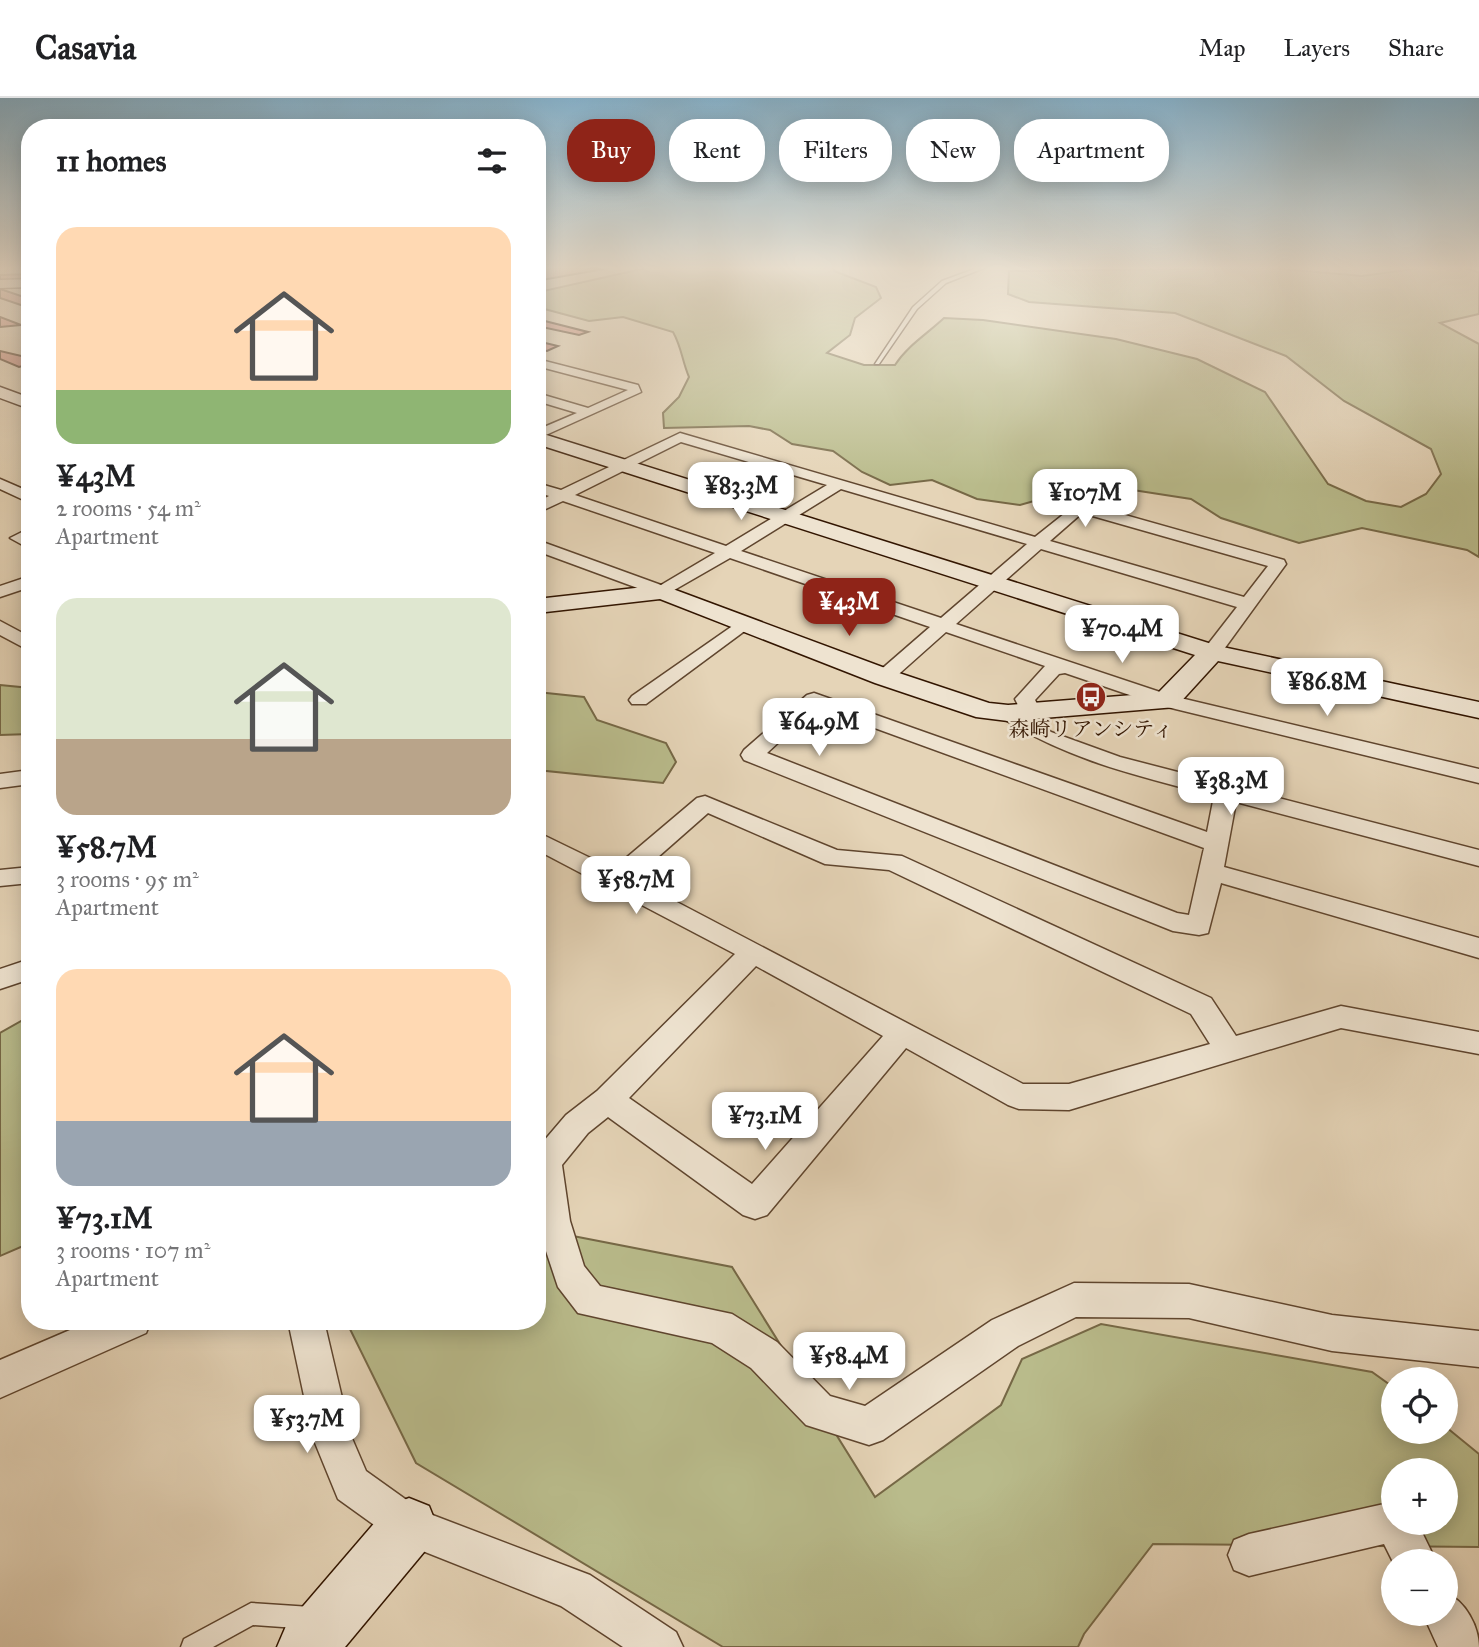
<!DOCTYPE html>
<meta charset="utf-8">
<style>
:root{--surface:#fff;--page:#f2f2f2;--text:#202124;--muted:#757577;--line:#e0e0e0;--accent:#8f2418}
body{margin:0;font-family:"IM FELL Great Primer","Noto Serif JP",serif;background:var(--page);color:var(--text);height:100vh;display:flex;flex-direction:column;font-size:26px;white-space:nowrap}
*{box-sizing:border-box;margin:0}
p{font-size:23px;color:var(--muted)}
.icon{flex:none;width:38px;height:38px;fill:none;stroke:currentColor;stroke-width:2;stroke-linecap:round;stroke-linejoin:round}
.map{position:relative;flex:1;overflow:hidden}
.side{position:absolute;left:21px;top:21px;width:525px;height:1211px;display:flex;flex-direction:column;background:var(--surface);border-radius:28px;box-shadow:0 4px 18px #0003}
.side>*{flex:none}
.guide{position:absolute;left:567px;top:21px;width:665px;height:63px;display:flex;gap:14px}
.buttons{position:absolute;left:1381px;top:1269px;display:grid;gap:14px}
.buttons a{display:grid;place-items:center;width:77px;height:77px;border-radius:50%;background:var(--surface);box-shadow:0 4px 18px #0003;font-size:35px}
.price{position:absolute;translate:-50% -60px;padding:0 16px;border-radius:14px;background:#fff;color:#222;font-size:23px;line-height:46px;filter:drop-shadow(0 2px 4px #0008)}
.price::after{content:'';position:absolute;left:50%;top:42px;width:21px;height:16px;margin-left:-10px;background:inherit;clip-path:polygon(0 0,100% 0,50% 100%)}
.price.current{background:var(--accent);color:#fff}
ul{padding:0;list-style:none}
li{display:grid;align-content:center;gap:14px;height:371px;padding:0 35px}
li span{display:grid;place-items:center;height:217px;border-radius:21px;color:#555}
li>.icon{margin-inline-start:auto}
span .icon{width:126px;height:126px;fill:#fffc;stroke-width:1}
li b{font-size:30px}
h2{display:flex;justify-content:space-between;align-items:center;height:84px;padding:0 35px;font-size:30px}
.pill{padding:0 24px;border-radius:28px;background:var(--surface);box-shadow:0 4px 18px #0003;font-size:24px;line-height:63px}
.pill.current{background:var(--accent);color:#fff}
header{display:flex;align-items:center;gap:42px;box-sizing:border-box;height:98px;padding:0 35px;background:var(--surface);border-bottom:2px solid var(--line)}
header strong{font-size:33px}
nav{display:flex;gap:38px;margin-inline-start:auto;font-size:24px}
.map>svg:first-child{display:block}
</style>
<header>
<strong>Casavia</strong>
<nav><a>Map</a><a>Layers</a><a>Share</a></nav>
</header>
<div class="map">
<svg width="1479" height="1549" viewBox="0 0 1479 1549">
<rect width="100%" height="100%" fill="#e5d4b7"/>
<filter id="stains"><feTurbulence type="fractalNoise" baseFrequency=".00286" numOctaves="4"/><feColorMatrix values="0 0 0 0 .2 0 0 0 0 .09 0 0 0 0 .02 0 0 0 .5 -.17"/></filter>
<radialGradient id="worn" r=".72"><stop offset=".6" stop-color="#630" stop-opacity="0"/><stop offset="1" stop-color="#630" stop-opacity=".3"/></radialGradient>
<g fill="#b9bb8b" stroke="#766846" stroke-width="2" fill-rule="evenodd">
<path d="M646 170H834V173L876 189 881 200 855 220 850 237 827 255 864 267H895C907 248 927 236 944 220L983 222 1116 241 1197 261 1265 294 1328 386 1366 403 1401 409 1426 396 1441 376 1431 351 1344 303 1286 258 1175 215 1029 204 1008 196 1009 173 1271 170 1362 178 1421 170H1463L1479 174V216L1440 225 1479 246V459L1467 452 1362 430 1299 445 1221 420 1191 401 1094 386 1020 407 977 401 932 382 890 387 862 374 833 353 792 346 770 332 749 328 664 330 663 315 679 299 689 279C682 263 682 250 673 234L623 219 589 223 537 209 539 194Z"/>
<path d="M0 587 30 590V636L0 637Z"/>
<path d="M537 594 584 599 597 622 666 645 676 664 663 685 537 672Z"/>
<path d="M30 918V1145L0 1158V935Z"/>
<path d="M537 1131 732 1169 875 1399 1001 1307 1022 1261 1101 1226 1372 1274 1393 1289V1334H1446V1329L1479 1356V1449L1153 1446 1084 1536 1078 1549H723L416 1365 346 1223H537ZM1393 1372H1446V1424H1393Z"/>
</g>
<g fill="#cf8678" stroke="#321500" stroke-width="2">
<path d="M551 170H609L542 182 537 180V173Z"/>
<path d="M30 176 28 182H0V177Z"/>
<path d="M0 191 30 201V210L0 200Z"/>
<path d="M0 219 21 227 0 229Z"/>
<path d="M537 221 588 234 579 237 537 228Z"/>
<path d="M537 243 558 248 547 253 537 251Z"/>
<path d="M0 253 30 260V266L19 269 0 261Z"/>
</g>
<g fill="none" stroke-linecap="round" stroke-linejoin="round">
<g stroke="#5f452e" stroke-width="3">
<g id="lane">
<path d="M977 170H984L946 185 917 211 879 266H875L913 209 942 183Z"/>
<path d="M537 565 542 568 541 572 537 573Z"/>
<path d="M251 1505 311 1509 319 1512 322 1520 319 1528 311 1531 253 1527 213 1549H181L184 1541Z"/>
</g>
</g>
<g stroke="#5f452e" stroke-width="3">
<g id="street">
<path d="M537 261 638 287 641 294 537 341V332L577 315 537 303V295L588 310 628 292 537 268Z"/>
<path d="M680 335 1035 439 1079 404 1284 462 1286 466 1219 558 1212 560 1202 554 1237 509 1041 451 956 526 1172 598 1479 671V685L1159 607 1065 575 1059 576 1035 602 1042 615 1032 621 1051 634 1120 659 1479 752V768L1236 704 1224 769 1479 840V860L1221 785 1208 835 1199 837 1173 833 744 662 741 657 744 652 807 597 814 595 1207 734 1214 698C1140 678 1066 662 1001 619L998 615 1008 609 1022 615 1015 601 1045 568 946 534 891 583 884 585 874 579 877 575 930 529 730 460 662 499 537 453V442L661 487 715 455 563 403 537 415V404L549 398 537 394V385L561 392ZM681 344 827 387 726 448 575 397ZM841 391 1027 446 941 520 741 453ZM1082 415 1268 468 1244 499 1050 443ZM817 609 1204 750 1189 817 1177 815 767 655Z"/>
<path d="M0 381 30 394V405L0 391Z"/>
<path d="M30 430V451L10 440Z"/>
<path d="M30 478V489L0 499V488Z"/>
<path d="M744 520 753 525 750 529 646 606H632L629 602 632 598Z"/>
<path d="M0 523 30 539V553L0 537Z"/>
<path d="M30 672V686L0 690V676Z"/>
<path d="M705 698 837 752 902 758 1211 900 1236 938 1341 908 1479 934V956L1341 930 1069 1012 1019 1011 1008 1007 906 950 767 1117 755 1121 743 1117 608 1019 588 1035 562 1067 570 1123 584 1168 600 1188 732 1216 777 1244 830 1298 865 1308 992 1222 1074 1185 1189 1186 1332 1217 1479 1233V1269L1332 1253 1189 1220 1076 1219 1018 1248 883 1342 869 1347 806 1327 751 1270 712 1245 578 1215 558 1189 537 1126V1051L566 1017 597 993 735 856 537 752V734L613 771 697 700ZM708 715 825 766 889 772 1191 916 1210 946 1069 986H1023L633 781ZM756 868 883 938 752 1086 629 1000Z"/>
<path d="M30 769V785L0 788V772Z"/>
<path d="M30 861V881L0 891V871Z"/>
<path d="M91 1223H151L146 1235 0 1300V1262Z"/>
<path d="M288 1223H324L351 1338 366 1373 422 1413 590 1477 676 1534 683 1549H623L561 1508 395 1442 338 1401 313 1340Z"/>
<path d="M1393 1404V1424H1417L1436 1463 1393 1464 1384 1446 1249 1478 1234 1472 1228 1457 1234 1442 1249 1436Z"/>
<path d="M1446 1495C1465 1503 1479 1528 1479 1549H1438L1423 1516H1446Z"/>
</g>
</g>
<g stroke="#321500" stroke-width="3">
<g id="secondary">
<path d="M30 181V189L0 190V182Z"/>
<path d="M0 289 30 300V311L0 300Z"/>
<path d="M537 334 1218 548 1479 604V620L1218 563 1176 609 1008 623 976 619 875 585 660 501 537 515V501L662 487 893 573 989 605 1008 607 1158 595 1195 557 537 346Z"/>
<path d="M409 1400 429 1408 437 1428 429 1448 345 1549H277L286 1528 389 1408Z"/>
</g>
</g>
<use href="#lane" fill="#eee3d0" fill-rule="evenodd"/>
<use href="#street" fill="#eee3d0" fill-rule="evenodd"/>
<use href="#secondary" fill="#eee3d0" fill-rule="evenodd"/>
</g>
<linearGradient id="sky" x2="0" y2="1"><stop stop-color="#87b6d2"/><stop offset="0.44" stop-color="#f3ecdf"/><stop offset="1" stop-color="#f3ecdf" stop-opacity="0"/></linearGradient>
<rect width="1479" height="387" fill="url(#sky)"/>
<defs>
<g id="bus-disc" transform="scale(1.575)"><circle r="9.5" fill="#8f2418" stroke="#eee3d0"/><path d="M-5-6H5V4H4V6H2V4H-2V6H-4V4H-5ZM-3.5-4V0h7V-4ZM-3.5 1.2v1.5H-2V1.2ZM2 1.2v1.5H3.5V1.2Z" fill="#fff"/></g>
</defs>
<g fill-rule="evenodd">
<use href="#bus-disc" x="1091" y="599"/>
</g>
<g text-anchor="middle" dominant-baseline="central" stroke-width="5" stroke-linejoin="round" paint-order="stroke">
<g font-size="21" fill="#321500" stroke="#eee3d0">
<text x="1091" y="631">森崎リアンシティ</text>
</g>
</g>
<rect width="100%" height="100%" filter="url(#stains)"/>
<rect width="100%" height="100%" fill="url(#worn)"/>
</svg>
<div class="buttons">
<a><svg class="icon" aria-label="locate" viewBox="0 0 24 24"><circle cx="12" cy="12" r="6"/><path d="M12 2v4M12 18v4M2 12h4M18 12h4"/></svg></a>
<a>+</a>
<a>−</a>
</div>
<b class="price" style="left:741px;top:424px">¥83.3M</b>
<b class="price" style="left:1085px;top:431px">¥107M</b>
<b class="price current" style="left:849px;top:540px">¥43M</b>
<b class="price" style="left:1122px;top:567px">¥70.4M</b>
<b class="price" style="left:1327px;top:620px">¥86.8M</b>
<b class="price" style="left:819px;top:660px">¥64.9M</b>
<b class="price" style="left:1231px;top:719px">¥38.3M</b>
<b class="price" style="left:636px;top:818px">¥58.7M</b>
<b class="price" style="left:765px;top:1054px">¥73.1M</b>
<b class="price" style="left:849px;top:1294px">¥58.4M</b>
<b class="price" style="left:307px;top:1357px">¥53.7M</b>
<div class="guide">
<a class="pill current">Buy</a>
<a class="pill">Rent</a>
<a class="pill">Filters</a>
<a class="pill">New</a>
<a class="pill">Apartment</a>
</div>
<section class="side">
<h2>11 homes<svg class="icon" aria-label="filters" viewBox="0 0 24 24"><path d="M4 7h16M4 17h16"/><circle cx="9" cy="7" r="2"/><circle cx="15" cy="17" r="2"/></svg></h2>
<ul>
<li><span style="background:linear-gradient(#ffd9b3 75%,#8fb573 0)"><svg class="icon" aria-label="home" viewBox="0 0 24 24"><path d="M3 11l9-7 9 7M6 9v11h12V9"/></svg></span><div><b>¥43M</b><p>2 rooms · 54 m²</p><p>Apartment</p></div></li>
<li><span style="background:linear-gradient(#dfe7d0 65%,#b9a48a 0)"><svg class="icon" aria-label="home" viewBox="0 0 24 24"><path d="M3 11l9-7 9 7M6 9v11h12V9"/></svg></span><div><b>¥58.7M</b><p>3 rooms · 95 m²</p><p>Apartment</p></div></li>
<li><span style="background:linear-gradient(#ffd9b3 70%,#9aa5b1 0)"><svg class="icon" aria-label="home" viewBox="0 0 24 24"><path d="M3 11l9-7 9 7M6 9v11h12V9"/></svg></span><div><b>¥73.1M</b><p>3 rooms · 107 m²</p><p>Apartment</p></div></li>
</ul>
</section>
</div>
